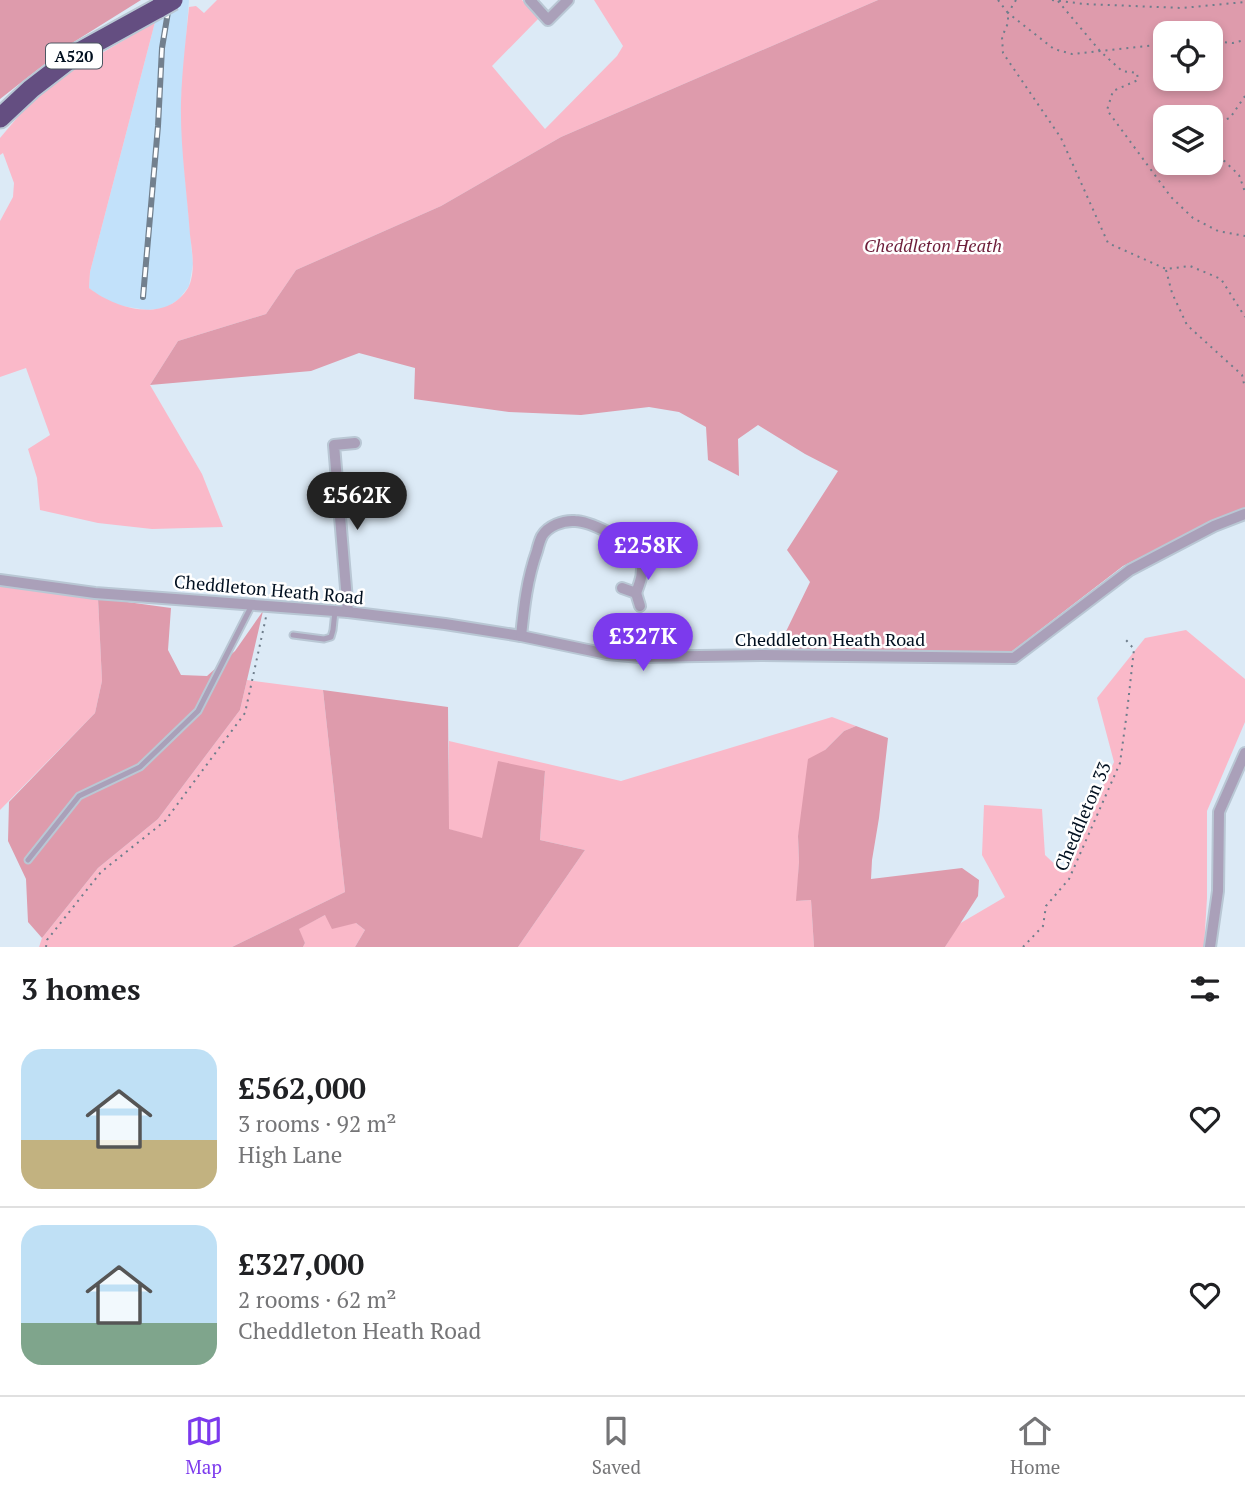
<!DOCTYPE html>
<meta charset="utf-8">
<style>
:root{--surface:#fff;--page:#f2f2f2;--text:#202124;--muted:#757577;--line:#e0e0e0;--accent:#7c3aed}
body{margin:0;font-family:"PT Serif",serif;background:var(--page);color:var(--text);height:100vh;display:flex;flex-direction:column;font-size:26px;white-space:nowrap}
*{box-sizing:border-box;margin:0}
p{font-size:23px;color:var(--muted)}
.icon{flex:none;width:38px;height:38px;fill:none;stroke:currentColor;stroke-width:2;stroke-linecap:round;stroke-linejoin:round}
.map{position:relative;height:947px;overflow:hidden}
.details{display:flex;flex-direction:column;background:var(--surface);flex:1}
.details>*{flex:none}
.controls{position:absolute;left:1153px;top:21px;display:grid;gap:14px}
.controls a{display:grid;place-items:center;width:70px;height:70px;border-radius:14px;background:var(--surface);box-shadow:0 4px 10px #0003;font-size:35px}
.price{position:absolute;translate:-50% -60px;padding:0 16px;border-radius:24px;background:var(--accent);color:#fff;font-size:23px;line-height:46px;filter:drop-shadow(0 2px 4px #0008)}
.price::after{content:'';position:absolute;left:50%;top:42px;width:21px;height:16px;margin-left:-10px;background:inherit;clip-path:polygon(0 0,100% 0,50% 100%)}
.price.selected{background:#222;color:#fff}
ul{padding:0;list-style:none}
li{display:flex;align-items:center;gap:21px;height:175px;padding:0 21px}
li+li{border-top:2px solid var(--line)}
li span{display:grid;place-items:center;flex:none;width:196px;height:140px;border-radius:21px;color:#555}
li>.icon{margin-inline-start:auto}
span .icon{width:84px;height:84px;fill:#fffc;stroke-width:1}
li b{font-size:30px}
h2{display:flex;justify-content:space-between;align-items:center;height:84px;padding:0 21px;font-size:30px}
.dock{display:flex;justify-content:space-around;align-items:center;height:98px;border-top:2px solid var(--line);background:var(--surface);font-size:19px;color:var(--muted)}
.dock a{display:grid;justify-items:center;gap:4px}
.dock .selected{color:var(--accent)}
.map>svg:first-child{display:block}
</style>
<div class="map">
<svg width="1245" height="947" viewBox="0 0 1245 947">
<rect width="100%" height="100%" fill="#dceaf6"/>
<path fill="#c2e1fa" d="M162 0H189L181 104 184 165 193 264 189 286 179 299 166 308 147 310 122 306 103 299 89 288 90 272 155 22Z"/>
<g fill="#fab9c9">
<path d="M217 0H522L539 18 492 66 545 129 617 56 623 46 594 0H878L561 137 441 206 296 270 266 314 178 341 150 385 202 474 223 527 152 529 98 523 40 510 37 478 28 449 50 435 26 368 0 377V221L13 197 14 183 3 153 0 155V138L27 106 54 81 155 22 90 272 89 288C116 309 166 324 188 288 196 273 192 251 190 235 187 192 180 146 181 102 182 70 186 38 189 7L196 6 204 13Z"/>
<path d="M0 585 98 598 102 681 95 713 0 810Z"/>
<path d="M1186 630 1245 679V722L1207 811V898L1204 947H945L959 924 1005 897 982 855 984 805 1042 809 1045 855 1063 872 1114 762 1097 698 1145 638Z"/>
<path d="M247 680 323 690 345 892 232 947H39L42 938 98 868 158 819 240 710Z"/>
<path d="M832 717 856 726 844 731 825 750 798 836 799 862 797 901 811 900 814 947H518L585 850 540 840 545 771 482 839 448 829 449 741 621 781Z"/>
<path d="M325 915 356 923 365 930 355 947H303L305 943 298 929Z"/>
</g>
<g fill="#de9bac" fill-rule="evenodd">
<path d="M0 0H141L69 45 0 99Z"/>
<path d="M878 0H1245V509L1216 520 1123 566 1011 652 777 650 810 582 787 550 838 471 805 454 758 425 738 439 739 476 708 460 706 427 679 412 649 407 581 415 509 412 414 399 415 368 359 353 311 371 150 385 178 341 266 314 296 270 441 206 561 137ZM1166 33H1211V79H1166ZM1166 117H1211V163H1166Z"/>
<path d="M98 598 171 608 168 650 181 675 207 676 235 651 263 611 240 710 158 819 98 868 42 938 28 922 26 879 8 841 9 802 95 713 102 681Z"/>
<path d="M323 690 448 707 449 829 482 838 498 761 545 771 540 840 585 850 518 947H355L365 930 356 923 332 929 325 915 299 929 305 943 303 947H232L345 892Z"/>
<path d="M856 726 888 738 879 818 872 860 871 879 962 868 979 880 978 896 945 947H814L811 900 796 901 799 862 798 836 808 759 825 750 844 731Z"/>
</g>
<g fill="none" stroke-linecap="round" stroke-linejoin="round">
<g stroke="#b9c7d4" stroke-width="9">
<g id="lane">
<path d="M293 635 324 639 331 637 333 630 335 611"/>
<path d="M28 860 79 796 140 767 198 711 252 605"/>
</g>
</g>
<g stroke="#b9c7d4" stroke-width="14">
<g id="street">
<path d="M530 0 548 20 568 0"/>
<path d="M0 580 95 593 348 612 445 624 521 636 607 654 640 657 761 655 1014 658 1130 570 1214 526 1245 514"/>
<path d="M622 588 636 593 640 606"/>
<path d="M348 612 334 445 355 443"/>
<path d="M521 636C524 607 527 579 537 551 538 547 540 540 542 536 548 526 563 520 575 521 589 521 628 540 636 552 638 555 640 558 641 562 644 573 640 582 636 593"/>
<path d="M1210 947 1218 891 1219 812 1245 753"/>
</g>
</g>
<g stroke="#b9c7d4" stroke-width="23">
<path id="highway" d="M0 118 31 89 79 52 159 8"/>
</g>
<g stroke="#6e7d8b" stroke-width="2" stroke-dasharray="2 5" stroke-linecap="butt">
<path d="M998 0 1008 13V23L1002 37 1003 53 1061 138 1108 243 1166 269 1190 266 1221 279 1245 317"/>
<path d="M1016 0 1008 13 1054 49 1072 54 1166 44"/>
<path d="M1052 0 1084 4 1182 8 1245 2"/>
<path d="M1058 1 1100 51 1122 71 1137 73 1138 80 1113 91 1107 110 1171 197 1193 218 1218 231 1245 236"/>
<path d="M1211 41 1233 43 1245 40"/>
<path d="M1245 96 1230 118 1214 123 1213 140 1219 156 1239 175 1245 192"/>
<path d="M1166 270 1172 293 1187 325 1242 375 1245 388"/>
<path d="M46 947 47 940 101 872 165 821 245 713 266 617"/>
<path d="M1023 947 1043 926 1046 906 1069 879 1120 763 1127 712 1134 649 1126 640"/>
</g>
<use href="#lane" stroke="#aaa0b9" stroke-width="5"/>
<use href="#street" stroke="#aaa0b9" stroke-width="10"/>
<use href="#highway" stroke="#644e81" stroke-width="19"/>
<g stroke="#72808e" stroke-width="6">
<path id="rail" d="M143 297 158 126 162 48 170 0"/>
</g>
<use href="#rail" stroke="#fff" stroke-width="3.5" stroke-dasharray="10" stroke-linecap="butt"/>
<g stroke="#b9c7d4" stroke-width="23" stroke-linecap="butt">
<path id="highway-bridge" d="M159 8 173 0"/>
</g>
<use href="#highway-bridge" stroke="#644e81" stroke-width="19"/>
</g>
<g text-anchor="middle" dominant-baseline="central" stroke-width="5" stroke-linejoin="round" paint-order="stroke">
<rect fill="#fff" stroke="#4c5762" stroke-width="2" x="46" y="43.5" width="56" height="25" rx="5"/>
<g font-size="16" font-weight="bold" fill="#000f1f">
<text x="74" y="56">A520</text>
</g>
<g font-size="18" font-style="italic" fill="#6d1e3a" stroke="#fff">
<text x="933" y="245">Cheddleton Heath</text>
</g>
<g font-size="18" fill="#000f1f" stroke="#fff">
<text transform="translate(269 589) rotate(5)">Cheddleton Heath Road</text>
<text x="830" y="639">Cheddleton Heath Road</text>
<text transform="translate(1082 816) rotate(-67)">Cheddleton 33</text>
</g>
</g>
</svg>
<div class="controls">
<a><svg class="icon" aria-label="locate" viewBox="0 0 24 24"><circle cx="12" cy="12" r="6"/><path d="M12 2v4M12 18v4M2 12h4M18 12h4"/></svg></a>
<a><svg class="icon" aria-label="layers" viewBox="0 0 24 24"><path d="M12 4l9 5-9 5-9-5zM3 14l9 5 9-5"/></svg></a>
</div>
<b class="price selected" style="left:357px;top:532px">£562K</b>
<b class="price" style="left:648px;top:582px">£258K</b>
<b class="price" style="left:643px;top:673px">£327K</b>
</div>
<section class="details">
<h2>3 homes<svg class="icon" aria-label="filters" viewBox="0 0 24 24"><path d="M4 7h16M4 17h16"/><circle cx="9" cy="7" r="2"/><circle cx="15" cy="17" r="2"/></svg></h2>
<ul>
<li><span style="background:linear-gradient(#bfe0f5 65%,#c2b280 0)"><svg class="icon" aria-label="home" viewBox="0 0 24 24"><path d="M3 11l9-7 9 7M6 9v11h12V9"/></svg></span><div><b>£562,000</b><p>3 rooms · 92 m²</p><p>High Lane</p></div><svg class="icon" aria-label="heart" viewBox="0 0 24 24"><path d="M12 20l-8-8c-3-5 5-10 8-4 3-6 11-1 8 4z"/></svg></li>
<li><span style="background:linear-gradient(#bfe0f5 70%,#7fa58c 0)"><svg class="icon" aria-label="home" viewBox="0 0 24 24"><path d="M3 11l9-7 9 7M6 9v11h12V9"/></svg></span><div><b>£327,000</b><p>2 rooms · 62 m²</p><p>Cheddleton Heath Road</p></div><svg class="icon" aria-label="heart" viewBox="0 0 24 24"><path d="M12 20l-8-8c-3-5 5-10 8-4 3-6 11-1 8 4z"/></svg></li>
</ul>
</section>
<nav class="dock">
<a class="selected"><svg class="icon" aria-label="map" viewBox="0 0 24 24"><path d="M3 6l6-2 6 2 6-2v14l-6 2-6-2-6 2zM9 4v14M15 6v14"/></svg>Map</a>
<a><svg class="icon" aria-label="saved" viewBox="0 0 24 24"><path d="M7 4h10v16l-5-4-5 4z"/></svg>Saved</a>
<a><svg class="icon" aria-label="home" viewBox="0 0 24 24"><path d="M3 11l9-7 9 7M6 9v11h12V9"/></svg>Home</a>
</nav>
